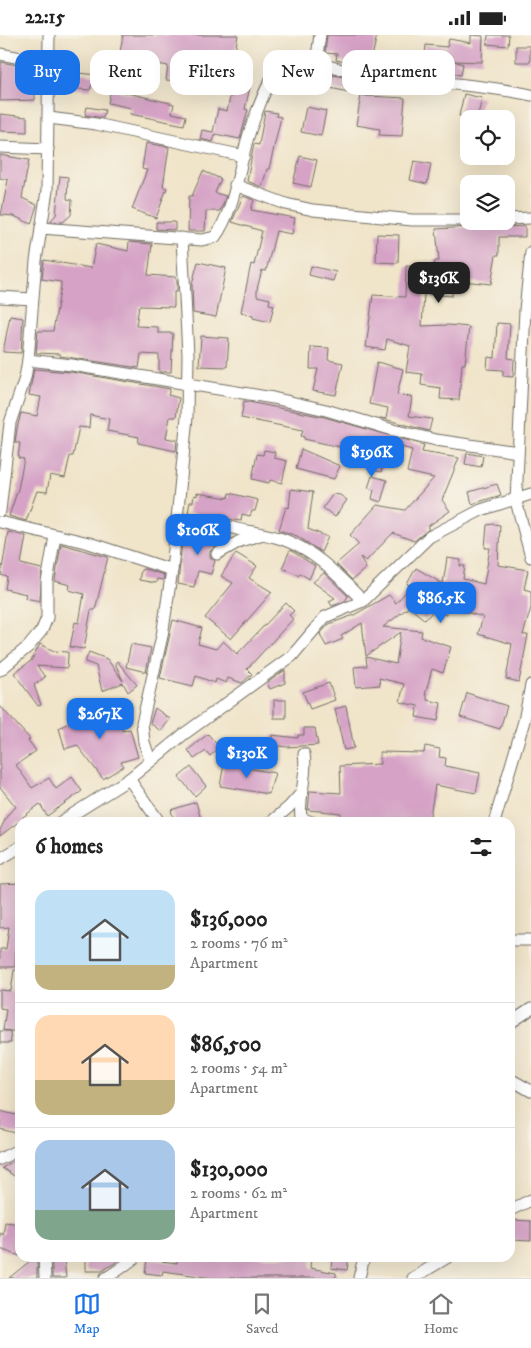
<!DOCTYPE html>
<meta charset="utf-8">
<style>
:root{--surface:#fff;--page:#f2f2f2;--text:#222;--muted:#767676;--line:#e0e0e0;--accent:#1a73e8}
body{margin:0;font-family:"IM FELL DW Pica",serif;background:var(--page);color:var(--text);height:100vh;display:flex;flex-direction:column;font-size:19px;white-space:nowrap}
*{box-sizing:border-box;margin:0}
p{font-size:16px;color:var(--muted)}
.icon{flex:none;width:28px;height:28px;fill:none;stroke:currentColor;stroke-width:2;stroke-linecap:round;stroke-linejoin:round}
.map{position:relative;flex:1;overflow:hidden}
.side{position:absolute;left:15px;top:782px;width:500px;height:445px;display:flex;flex-direction:column;background:var(--surface);border-radius:15px;box-shadow:0 5px 20px #0002}
.side>*{flex:none}
.top-card{position:absolute;left:15px;top:15px;width:501px;height:45px;display:flex;gap:10px}
.controls{position:absolute;left:460px;top:75px;display:grid;gap:10px}
.controls a{display:grid;place-items:center;width:55px;height:55px;border-radius:10px;background:var(--surface);box-shadow:0 5px 20px #0002;font-size:25px}
.price{position:absolute;translate:-50% -42px;padding:0 11px;border-radius:10px;background:var(--accent);color:#fff;font-size:16px;line-height:32px;filter:drop-shadow(0 1px 2px #0008)}
.price::after{content:'';position:absolute;left:50%;top:30px;width:15px;height:11px;margin-left:-8px;background:inherit;clip-path:polygon(0 0,100% 0,50% 100%)}
.price.on{background:#222;color:#fff}
ul{padding:0;list-style:none}
li{display:flex;align-items:center;gap:15px;height:125px;padding:0 20px}
li+li{border-top:1px solid var(--line)}
li span{display:grid;place-items:center;flex:none;width:140px;height:100px;border-radius:15px;color:#555}
li>.icon{margin-inline-start:auto}
span .icon{width:60px;height:60px;fill:#fffc;stroke-width:1}
li b{font-size:21px}
h2{display:flex;justify-content:space-between;align-items:center;height:60px;padding:0 20px;font-size:21px}
.pill{padding:0 18px;border-radius:15px;background:var(--surface);box-shadow:0 5px 20px #0002;font-size:18px;line-height:45px}
.pill.on{background:var(--accent);color:#fff}
.status{display:flex;justify-content:space-between;align-items:center;height:35px;padding:0 25px;background:var(--surface);direction:ltr}
.status svg{height:14px;fill:currentColor}
.tabs{display:flex;justify-content:space-around;align-items:center;height:70px;border-top:1px solid var(--line);background:var(--surface);font-size:14px;color:var(--muted)}
.tabs a{display:grid;justify-items:center;gap:2px}
.tabs .on{color:var(--accent)}
.map>svg:first-child{display:block}
</style>
<div class="status"><b>22:15</b><svg viewBox="0 0 49 12"><path d="M0 12V9h3v3zM5 12V6h3v6zM10 12V3h3v9zM15 12V0h3v12zM26 1h20v11H26zM47 4h2v5h-2z"/></svg></div>
<div class="map">
<svg width="531" height="1243" viewBox="0 0 531 1243">
<rect width="100%" height="100%" fill="#f7f3e8"/>
<filter id="ink" filterUnits="userSpaceOnUse"><feTurbulence type="fractalNoise" baseFrequency=".02" numOctaves="2"/><feDisplacementMap in="SourceGraphic" scale="10" xChannelSelector="R" yChannelSelector="G"/><feConvolveMatrix kernelMatrix="1 2 1 2 8 2 1 2 1" color-interpolation-filters="sRGB"/></filter>
<filter id="wash" filterUnits="userSpaceOnUse"><feTurbulence type="fractalNoise" baseFrequency=".0096" numOctaves="4" result="noise"/><feDisplacementMap in="SourceGraphic" scale="20" xChannelSelector="R" yChannelSelector="G"/><feGaussianBlur stdDeviation="1.12" result="paint"/><feColorMatrix in="noise" values="0 0 0 0 0 0 0 0 0 0 0 0 0 0 0 0 0 1.4 0 .05"/><feComposite in="paint" operator="in"/></filter>
<g filter="url(#wash)">
<rect width="100%" height="100%" fill="#f0e4c9"/>
<g id="blocks">
<g fill="#d6a3c6">
<path d="M123 0H238L234 21 215 18 214 36 206 35 205 48 166 45 168 31 148 27H140L136 38 126 35 129 25 119 23Z"/>
<path d="M327 0H377L372 22H376L374 33 336 25 337 19 325 18Z"/>
<path d="M471 0 483 1 482 27 454 26 463 29 461 40 442 36 443 34 424 32 426 10 447 12 449 4 471 8Z"/>
<path d="M488 0H509L508 11 487 9Z"/>
<rect x="516" y="11" width="14" height="16"/>
<path d="M1 27 38 34 32 54H35V65L0 66Z"/>
<path d="M58 36 118 42 116 52 92 49 90 55 56 52Z"/>
<path d="M333 40 371 47 368 61 405 63 402 101 379 100 380 94 356 90 361 60 368 61 330 53Z"/>
<path d="M233 49 250 52 245 74 248 75 240 104 215 99 213 107 200 104 202 95 213 97 218 74 227 76Z"/>
<path d="M111 54 174 69 172 78 186 81 184 90 130 79 131 73 108 68Z"/>
<path d="M464 59 482 63 477 84 459 81Z"/>
<path d="M87 72 105 75 103 83 85 80Z"/>
<path d="M306 72 326 76 321 101 301 97Z"/>
<path d="M265 76 277 78 276 81 281 82 269 134H267L262 152 247 146 254 109 259 110Z"/>
<path d="M0 79 27 82V97L0 96Z"/>
<path d="M146 108 169 112 163 152 167 153 156 183 132 174 147 135 142 134Z"/>
<path d="M0 120 29 125 22 163 37 170 31 189 14 181 1 180 8 145 0 143Z"/>
<path d="M300 121 317 125 311 152 293 148Z"/>
<path d="M414 126 431 129 427 149 410 145Z"/>
<path d="M203 136 221 144 215 158 226 161 220 176H206L205 196H188L189 161H192Z"/>
<path d="M60 141 68 142 67 164 72 165 71 180 63 187 50 186 56 180Z"/>
<path d="M243 161 254 165 251 175 295 183 292 199 276 196 266 236 262 235 257 254V261L270 264 269 269 274 270 270 287 253 283V281L241 277 251 229 254 230 262 196 232 187Z"/>
<path d="M476 186H499L506 192 525 191V202H499V220H496L491 249 453 245 452 261 424 259 422 291 448 290 469 292 465 329H462L459 365 440 364 441 353 421 350 422 339 406 337 410 311 387 304 385 315 366 312 373 260 405 262 406 231 434 233 435 226H439L436 194 469 192Z"/>
<path d="M156 187H175V195L156 194Z"/>
<path d="M377 199 399 200 398 228 376 227Z"/>
<path d="M129 207 152 209 148 240 175 242 177 246V257H174V272L139 271 136 291 158 292V298H173L171 337H159V320L141 319 139 333 60 321V319L36 318 38 296H53L61 251V247L42 244 44 225 91 233 96 209 128 216Z"/>
<path d="M198 227 226 233 216 282 193 278 192 249Z"/>
<path d="M311 231 336 237 333 246 309 240Z"/>
<path d="M10 281 23 283 21 318 3 317Z"/>
<path d="M497 288 510 289 508 323 514 324 513 342 503 341V335L487 334 488 322 495 323Z"/>
<path d="M201 301 229 303 227 332 199 331Z"/>
<path d="M311 312 329 313 328 325 343 328 336 360 313 356 318 334H310Z"/>
<path d="M377 327 403 334 397 360 412 362 409 381 432 384 429 396 380 383 386 384 388 373 369 369Z"/>
<path d="M34 334 71 337 170 354 168 360 179 363 176 382H170L166 403 177 405 176 416 138 408 139 402 107 396 109 384 90 380 89 393 79 392 73 421H70L65 443 50 440 47 457 37 456 26 486 9 481 18 454 24 424 18 423 20 408H15L17 394 21 378 37 381 41 362 29 360Z"/>
<path d="M244 366 324 382 424 410 422 417 459 423 442 465 450 476 427 492 429 494 414 506 393 498 366 526 360 522 366 533 352 545 336 529 359 509 350 500 377 470 405 475 434 443 407 437 412 415 390 409 381 437 373 435 376 423 371 430 355 425 358 416 304 404V402L301 401 303 395 241 383Z"/>
<path d="M301 414 340 431 334 444 296 434Z"/>
<path d="M264 415 275 417 274 423 287 426 282 448 270 445 269 448 252 444 257 419 263 420Z"/>
<path d="M467 418 483 421 481 432 465 429Z"/>
<path d="M372 441 387 445 381 467 372 464 374 455 368 453Z"/>
<path d="M497 449 501 460 472 469 469 457Z"/>
<path d="M291 454 313 457 308 494 328 502 321 517 297 501 279 495 286 472 289 473Z"/>
<path d="M197 458 228 463 229 458 258 465 255 476H252L250 481 242 479 241 486 188 478 190 467H193L194 460 197 461Z"/>
<path d="M333 459 340 460 347 465 335 482 323 473Z"/>
<path d="M494 489 500 490 498 530 528 535 524 554 531 556V573L523 600H528L519 647 506 644 512 609 478 599 483 582 449 572 447 580 433 576 425 585 409 572 383 592 422 596 421 602 451 612 443 638 432 634 425 660H427V665L441 668 438 686 416 682 418 671 400 667 404 649 379 643 380 650 356 652 354 632 367 631 366 622 396 629 401 597 366 621 362 588 341 601 343 604 326 611 320 599 329 589 354 580 389 560 396 568 411 551 407 549 416 533 443 549 447 523 461 525 460 531H465L463 544 484 549 490 513H485L487 490Z"/>
<path d="M195 493 223 498 220 509 210 516V522L215 526 211 539 198 536 194 552 178 549 182 507 191 509Z"/>
<path d="M8 497 26 501 21 529 42 534 40 566 25 563 26 559 5 554 7 542 1 540Z"/>
<path d="M61 509 108 522 95 575H91L84 614 70 612 75 587 79 588 84 559 69 555 70 550 55 546Z"/>
<path d="M290 515 315 531 309 544 300 538 299 540 282 533Z"/>
<path d="M236 518 257 531 249 543 272 557 231 604 205 583 233 548 221 541Z"/>
<path d="M144 534 164 540 163 545 157 544 156 548 139 545 141 535Z"/>
<path d="M324 538 348 561 345 566 332 571 329 566 335 563 313 547Z"/>
<path d="M286 568 294 576 289 580 293 584 247 634 252 639 242 648 228 643 226 648 216 644 215 648 196 641 193 651 160 643 173 585 202 593 198 609 216 614 223 606 237 619Z"/>
<path d="M40 609 54 616 68 617V622L67 633 37 631 45 642 34 650 41 670 38 671 14 638 31 626Z"/>
<path d="M131 609 151 613 146 637 126 632Z"/>
<path d="M89 617 107 624 123 646 115 628 117 626 137 650 128 657 123 648 102 656 96 631 85 627Z"/>
<path d="M285 635V648L270 654 267 648Z"/>
<path d="M329 648 335 665 310 674 303 657Z"/>
<path d="M467 658 507 671 500 694 460 682Z"/>
<rect x="274" y="665" width="12" height="18"/>
<path d="M107 668 123 696 130 694 138 722 121 727 124 731 103 744 77 710 65 714 59 693Z"/>
<path d="M0 671 30 704 28 705 36 716 16 730 32 753 49 743 56 754 72 742 82 756 47 781 40 769 23 782 27 788H17L0 801V795L8 779 16 772 0 752Z"/>
<path d="M346 671 354 713 344 715 335 674Z"/>
<path d="M155 673 170 684 161 696 150 688Z"/>
<path d="M304 693H315L318 710 287 712 271 710 272 700 298 703V700H304Z"/>
<path d="M208 699 220 713 210 721 206 716 194 724 188 715Z"/>
<path d="M425 711 440 714 439 722 446 723 445 731 480 738 476 758 435 750 429 788H339L341 778 308 775 310 756 341 758 340 731 380 729V717L424 718Z"/>
<path d="M224 729 275 738 269 759 220 751Z"/>
<path d="M191 732 206 751 195 761 179 742Z"/>
<path d="M196 767 202 788H175L171 775Z"/>
<path d="M20 848V910H16L15 932H0V914H6L9 892 0 893V849Z"/>
<path d="M14 935H20L18 997 3 995 6 974 0 973V955L11 956Z"/>
<path d="M0 996H10L11 1008H0Z"/>
<path d="M0 1076 20 1081V1099L0 1094Z"/>
<path d="M17 1124 20 1126V1132L14 1141 2 1133Z"/>
<path d="M512 1185 531 1186V1206L512 1205Z"/>
<path d="M5 1187 20 1189V1221L0 1214V1198L3 1200Z"/>
<path d="M86 1222H117L118 1226 102 1236H86Z"/>
<path d="M177 1222 231 1225 232 1222H311L310 1233 336 1238V1243H213L163 1236 162 1240 145 1238 147 1224 177 1228Z"/>
<path d="M332 1222H349L347 1235 331 1233Z"/>
<path d="M64 1223 66 1243H52V1225Z"/>
<path d="M30 1226H37V1243H9Z"/>
</g>
</g>
</g>
<g filter="url(#ink)">
<use href="#blocks" fill-opacity="0" stroke="#706c62" stroke-width="1"/>
<g fill="none" stroke-linecap="round" stroke-linejoin="round">
<g stroke="#706c62" stroke-width="13">
<g id="minor">
<path d="M0 19 48 28"/>
<path d="M316 28 320 0"/>
<path d="M49 83 96 89 244 121"/>
<path d="M0 112 48 114"/>
<path d="M235 150 286 169 313 175 412 185H469"/>
<path d="M506 184 531 183"/>
<path d="M41 193 202 205 215 202C237 172 239 124 252 90 257 76 271 36 283 29 298 20 323 30 339 34 402 48 468 46 531 60"/>
<path d="M531 217 525 275 516 466 531 522"/>
<path d="M0 262 32 264"/>
<path d="M28 325 72 330 273 363 326 375 393 395 436 405 518 417"/>
<path d="M0 476 10 388 25 343 28 325 36 226 47 156 49 0"/>
<path d="M0 487 89 508 172 535"/>
<path d="M176 487C196 483 217 489 237 494 252 497 267 499 282 504 316 516 338 541 363 566"/>
<path d="M217 519 240 506 260 500"/>
<path d="M0 635 29 611 42 595 47 583V547L55 501"/>
<path d="M304 719C308 740 298 762 301 783L314 788"/>
<path d="M150 725 144 707 142 688 162 601 172 535 187 382 188 320 182 203"/>
<path d="M129 744 160 788"/>
<path d="M59 788 129 744 184 699 292 621 325 582 363 566 429 502 481 475 531 459"/>
<path d="M270 788 289 772 303 756"/>
<path d="M494 788 524 686 531 650"/>
<path d="M0 824 20 812"/>
<path d="M510 905H531"/>
<path d="M510 988 531 974"/>
<path d="M510 1044 531 1056"/>
<path d="M0 1124 20 1114"/>
<path d="M510 1175 531 1165"/>
<path d="M44 1222 45 1243"/>
<path d="M105 1243C109 1242 133 1225 135 1222"/>
<path d="M359 1243 364 1222"/>
<path d="M413 1243 448 1222"/>
</g>
</g>
<use href="#minor" stroke="#fff" stroke-width="11"/>
</g>
</g>
</svg>
<div class="controls">
<a><svg class="icon" aria-label="locate" viewBox="0 0 24 24"><circle cx="12" cy="12" r="6"/><path d="M12 2v4M12 18v4M2 12h4M18 12h4"/></svg></a>
<a><svg class="icon" aria-label="layers" viewBox="0 0 24 24"><path d="M12 4l9 5-9 5-9-5zM3 14l9 5 9-5"/></svg></a>
</div>
<b class="price on" style="left:439px;top:269px">$136K</b>
<b class="price" style="left:372px;top:443px">$196K</b>
<b class="price" style="left:198px;top:521px">$106K</b>
<b class="price" style="left:441px;top:589px">$86.5K</b>
<b class="price" style="left:100px;top:705px">$267K</b>
<b class="price" style="left:247px;top:744px">$130K</b>
<div class="top-card">
<a class="pill on">Buy</a>
<a class="pill">Rent</a>
<a class="pill">Filters</a>
<a class="pill">New</a>
<a class="pill">Apartment</a>
</div>
<section class="side">
<h2>6 homes<svg class="icon" aria-label="filters" viewBox="0 0 24 24"><path d="M4 7h16M4 17h16"/><circle cx="9" cy="7" r="2"/><circle cx="15" cy="17" r="2"/></svg></h2>
<ul>
<li><span style="background:linear-gradient(#bfe0f5 75%,#c2b280 0)"><svg class="icon" aria-label="home" viewBox="0 0 24 24"><path d="M3 11l9-7 9 7M6 9v11h12V9"/></svg></span><div><b>$136,000</b><p>2 rooms · 76 m²</p><p>Apartment</p></div></li>
<li><span style="background:linear-gradient(#ffd9b3 65%,#c2b280 0)"><svg class="icon" aria-label="home" viewBox="0 0 24 24"><path d="M3 11l9-7 9 7M6 9v11h12V9"/></svg></span><div><b>$86,500</b><p>2 rooms · 54 m²</p><p>Apartment</p></div></li>
<li><span style="background:linear-gradient(#a9c7e8 70%,#7fa58c 0)"><svg class="icon" aria-label="home" viewBox="0 0 24 24"><path d="M3 11l9-7 9 7M6 9v11h12V9"/></svg></span><div><b>$130,000</b><p>2 rooms · 62 m²</p><p>Apartment</p></div></li>
</ul>
</section>
</div>
<nav class="tabs">
<a class="on"><svg class="icon" aria-label="map" viewBox="0 0 24 24"><path d="M3 6l6-2 6 2 6-2v14l-6 2-6-2-6 2zM9 4v14M15 6v14"/></svg>Map</a>
<a><svg class="icon" aria-label="saved" viewBox="0 0 24 24"><path d="M7 4h10v16l-5-4-5 4z"/></svg>Saved</a>
<a><svg class="icon" aria-label="home" viewBox="0 0 24 24"><path d="M3 11l9-7 9 7M6 9v11h12V9"/></svg>Home</a>
</nav>
